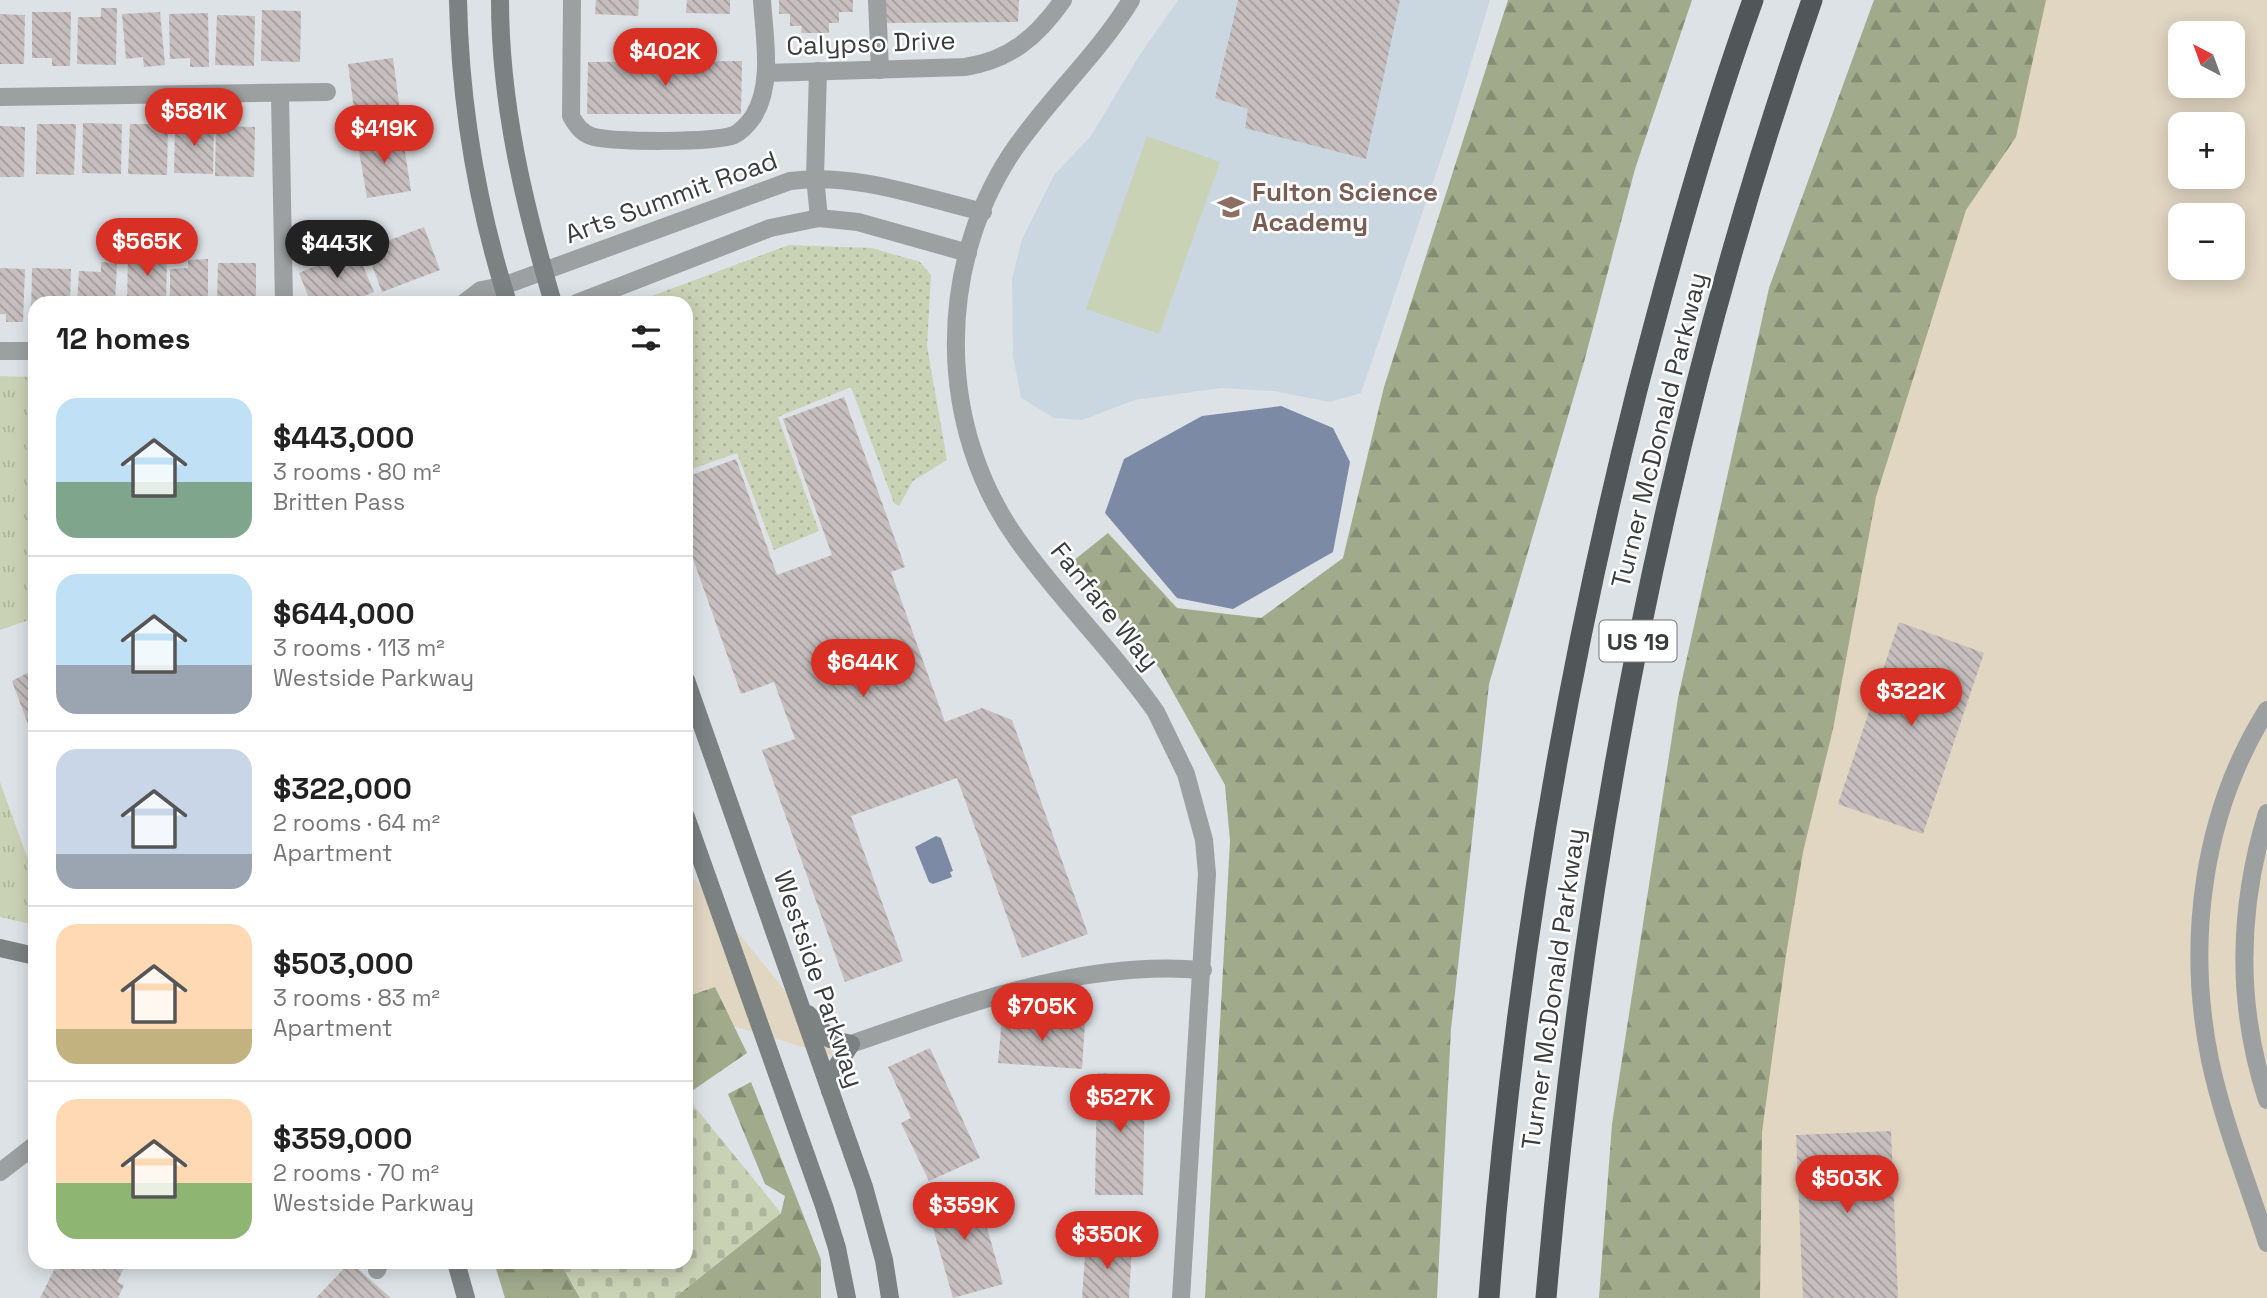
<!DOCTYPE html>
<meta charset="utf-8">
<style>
:root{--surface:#fff;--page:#f2f2f2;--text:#222;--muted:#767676;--line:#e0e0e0;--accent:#d93025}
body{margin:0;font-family:"Space Grotesk",sans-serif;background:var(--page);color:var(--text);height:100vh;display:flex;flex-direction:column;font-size:26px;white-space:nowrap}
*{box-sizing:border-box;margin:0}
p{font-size:23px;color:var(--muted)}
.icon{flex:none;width:38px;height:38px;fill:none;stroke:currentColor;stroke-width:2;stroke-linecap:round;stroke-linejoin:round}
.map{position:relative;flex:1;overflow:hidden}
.panel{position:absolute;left:28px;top:296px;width:665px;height:973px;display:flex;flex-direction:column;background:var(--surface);border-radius:21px;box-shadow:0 4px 18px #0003}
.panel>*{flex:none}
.needle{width:46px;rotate:319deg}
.fabs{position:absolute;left:2168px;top:21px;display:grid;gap:14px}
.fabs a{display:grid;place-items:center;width:77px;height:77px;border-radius:14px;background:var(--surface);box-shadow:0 4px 18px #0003;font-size:35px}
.price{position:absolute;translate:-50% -60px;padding:0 16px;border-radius:24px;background:var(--accent);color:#fff;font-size:23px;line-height:46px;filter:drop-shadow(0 2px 4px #0008)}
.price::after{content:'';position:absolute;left:50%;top:42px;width:21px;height:16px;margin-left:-10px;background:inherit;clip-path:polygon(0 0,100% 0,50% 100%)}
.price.selected{background:#222;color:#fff}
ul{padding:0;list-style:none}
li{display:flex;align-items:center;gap:21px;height:175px;padding:0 28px}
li+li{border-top:2px solid var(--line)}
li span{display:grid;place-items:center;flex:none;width:196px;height:140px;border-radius:21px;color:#555}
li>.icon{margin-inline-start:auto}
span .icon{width:84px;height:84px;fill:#fffc;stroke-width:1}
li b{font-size:30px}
h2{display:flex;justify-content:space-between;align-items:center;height:84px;padding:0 28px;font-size:30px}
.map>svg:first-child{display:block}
</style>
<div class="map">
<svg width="2267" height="1298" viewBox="0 0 2267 1298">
<defs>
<pattern id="grass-dots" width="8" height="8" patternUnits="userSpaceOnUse" patternTransform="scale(1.75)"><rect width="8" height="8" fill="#cad2b6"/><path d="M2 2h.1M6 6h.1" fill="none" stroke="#aeb59e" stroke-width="1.8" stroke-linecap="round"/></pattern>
<pattern id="forest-firs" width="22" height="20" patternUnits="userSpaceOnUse" patternTransform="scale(1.75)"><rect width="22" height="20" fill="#a1aa8b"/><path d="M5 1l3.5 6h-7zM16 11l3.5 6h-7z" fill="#848c73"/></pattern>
<pattern id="cemetery-stones" width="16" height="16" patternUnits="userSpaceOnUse" patternTransform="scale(1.75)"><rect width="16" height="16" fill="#cad2b6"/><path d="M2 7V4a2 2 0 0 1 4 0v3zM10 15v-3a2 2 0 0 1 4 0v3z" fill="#aeb59e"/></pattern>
<pattern id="park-tufts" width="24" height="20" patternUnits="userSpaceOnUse" patternTransform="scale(1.75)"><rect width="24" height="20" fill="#cad2b6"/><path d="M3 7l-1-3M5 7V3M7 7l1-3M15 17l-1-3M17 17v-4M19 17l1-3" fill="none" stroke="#aeb59e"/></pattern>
<pattern id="building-back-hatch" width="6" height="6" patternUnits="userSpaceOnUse" patternTransform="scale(1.75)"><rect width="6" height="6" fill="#c6bfbe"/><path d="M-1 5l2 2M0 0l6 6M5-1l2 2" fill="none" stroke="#a29c9c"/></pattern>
</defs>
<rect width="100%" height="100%" fill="#dce2e6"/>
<g fill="#e1d6c2" fill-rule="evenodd">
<path d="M1930 0H2267V1298H1673ZM2180 33H2233V86H2180ZM2180 124H2233V177H2180ZM2180 215H2233V268H2180Z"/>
<path d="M686 869 840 1058 713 1020 686 1032Z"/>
</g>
<path fill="#cbd7e0" d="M1178 0H1490L1451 129 1361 393 1330 402 1273 391 1221 388 1135 400 1082 420 1054 418 1021 398 1013 356 1012 279 1022 239 1054 175 1091 136 1139 56Z"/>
<path fill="url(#grass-dots)" d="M789 245 872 248 920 262 931 275 927 346 947 460 913 481 899 506 894 503 851 387 778 417 819 531 774 550 737 453 686 471V303H633Z"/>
<g fill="url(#forest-firs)">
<path d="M1508 0H1692L1635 169 1584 362 1489 684 1451 1029 1437 1298H1205L1230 841 1225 785 1160 669 1073 561 1108 533 1177 608 1261 618 1343 558 1384 387Z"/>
<path d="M1874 0H2046L2016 137 1966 210 1876 497 1833 729 1803 852 1786 955 1762 1132 1760 1298H1599L1612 1124 1678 698 1769 288Z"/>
<path d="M715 987 747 1053 686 1095V997Z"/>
<path d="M751 1082 821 1260V1298H674L781 1213 785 1196 765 1184 728 1094Z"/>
<path d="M494 1262H560L580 1298H505Z"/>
</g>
<path fill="url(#cemetery-stones)" d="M686 1096 781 1213 674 1298H580L560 1262H686Z"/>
<g fill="url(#park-tufts)">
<path d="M0 376 35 377V618L0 630Z"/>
<path d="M0 782 35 879V925L0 917Z"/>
</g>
<path fill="#cad2b6" d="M1147 136 1220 162 1159 334 1086 309Z"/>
<g fill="#7c8aa5">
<path d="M1281 406 1333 428 1350 462 1333 552 1233 609 1177 598 1105 513 1124 459 1202 416Z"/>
<path d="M936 836 941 838 953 871 950 872 952 877 933 884 929 882 915 847Z"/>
</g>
<g fill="url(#building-back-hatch)">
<path d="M596 0H639L638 16 595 14Z"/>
<path d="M687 0H730V14L686 13Z"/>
<path d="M779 0H853V12H839V23H829V33H801L802 26H790V14H779Z"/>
<path d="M885 0H1019L1018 22 885 23Z"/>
<path d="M1238 0H1400L1366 159 1245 128 1248 109 1215 98Z"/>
<path d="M101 8H117L116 65 77 64 78 17H101Z"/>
<path d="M262 10 301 11 300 62 261 61Z"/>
<path d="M32 12H71L70 66H52V58H32Z"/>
<path d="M160 12 165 65 144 67 143 57 126 59 122 14Z"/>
<path d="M208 13 209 67H190V58L170 59 169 14Z"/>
<path d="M0 14 25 15 24 64H0Z"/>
<path d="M217 15 255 16 254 66 215 65Z"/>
<path d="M393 58 401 118 356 124 348 64Z"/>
<path d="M742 61 741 114H587L588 62Z"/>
<path d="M83 123 122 124 121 174 82 173Z"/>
<path d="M175 123 214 124 213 174 174 173Z"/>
<path d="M37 124H76L74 175 36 174Z"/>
<path d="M130 124H168L167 175 128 174Z"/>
<path d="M0 126 25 127 24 177H0Z"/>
<path d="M216 126 255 127 254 177 215 176Z"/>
<path d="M402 132 411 191 367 198 357 139Z"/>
<path d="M424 227 440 270 382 292 366 249Z"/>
<path d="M356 249 374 292 347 303H311L299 273Z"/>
<path d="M128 254H167L166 303H127Z"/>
<path d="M208 259V303H170V269L188 268V260Z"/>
<path d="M101 262 117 263 115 303H77L79 271 101 272Z"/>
<path d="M218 263H256V303H217Z"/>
<path d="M0 268 25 269 23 322H6V314H0Z"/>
<path d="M32 268 71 269 70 303H35V320H31Z"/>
<path d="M844 397 905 567 891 572 945 722 982 708 1012 720 1088 934 1022 958 957 778 851 816 903 961 845 982 762 750 795 739 774 682 741 694 686 539V477L736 459 777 575 832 555 783 419Z"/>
<path d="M1899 622 1984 653 1923 834 1838 804Z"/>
<path d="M35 669V725L29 727 12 681Z"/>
<path d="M1002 1017 1085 1023 1082 1069 998 1063Z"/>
<path d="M930 1048 980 1158 929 1181 901 1123 911 1118 888 1067Z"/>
<path d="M1097 1073 1145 1074 1143 1195H1095Z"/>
<path d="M1891 1131 1898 1298H1803L1796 1135Z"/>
<path d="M975 1186 1003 1284 953 1298 925 1200Z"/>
<path d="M1086 1242 1132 1245 1129 1298H1082Z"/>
<path d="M58 1262H127L117 1282 124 1285 118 1298H40Z"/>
<path d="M350 1262 391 1298H316Z"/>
</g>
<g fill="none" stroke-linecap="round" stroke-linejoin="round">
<g stroke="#9da0a0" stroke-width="18">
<path d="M572 0 571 116C576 125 582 134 594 137 616 142 713 143 734 135 742 131 748 124 753 117 774 85 764 35 762 0"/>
<path d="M877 0 880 70"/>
<path d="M1131 0C1097 56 1047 100 1011 154 936 269 937 427 1017 539 1059 599 1114 651 1156 712L1186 774 1204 840 1207 874 1181 1298"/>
<path d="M818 71 815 177 819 218"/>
<path d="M766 73 965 67C1010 60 1037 37 1063 0"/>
<path d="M280 95 284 303"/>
<path d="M0 97 327 92"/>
<path d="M464 303 481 290 503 286 790 181C854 172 921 197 983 212"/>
<path d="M577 303 770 228 819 218 858 222 968 253"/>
<path d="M0 351H35"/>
<path d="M2267 710C2202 813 2186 942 2210 1060 2223 1122 2248 1183 2267 1243"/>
<path d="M2267 813C2238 908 2236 1005 2267 1100"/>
<path d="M851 1044C965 1005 1082 959 1203 970"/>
<path d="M0 1172 35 1145"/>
<path d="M377 1270 380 1262"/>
</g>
<g stroke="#7c8181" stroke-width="18">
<path d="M458 0C460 103 477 205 508 303"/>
<path d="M500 0C500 104 524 204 553 303"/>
<path d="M686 680 864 1187 884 1260 890 1298"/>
<path d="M686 817 824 1206 837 1248 847 1298"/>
<path d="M0 948 35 956"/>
<path d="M808 1014 830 1039 851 1044"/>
<path d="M830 1091 835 1069 851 1044"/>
<path d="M456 1262 466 1298"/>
</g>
<g stroke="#515758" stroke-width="21">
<path d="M1489 1298C1512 991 1562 688 1637 390 1671 259 1707 128 1753 0"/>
<path d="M1546 1298C1584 855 1665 420 1812 0"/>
</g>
</g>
<defs>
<g id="school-bare" transform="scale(2.1)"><path d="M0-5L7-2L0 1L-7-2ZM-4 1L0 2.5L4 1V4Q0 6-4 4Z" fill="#8d6e63" stroke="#fff" stroke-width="2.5" paint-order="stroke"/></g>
</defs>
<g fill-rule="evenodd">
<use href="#school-bare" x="1231" y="207"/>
</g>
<g text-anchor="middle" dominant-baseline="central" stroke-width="5" stroke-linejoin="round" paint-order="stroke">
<rect fill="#fff" stroke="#757778" stroke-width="2" x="1599.5" y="620.5" width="77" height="41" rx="5"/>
<g font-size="24" font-weight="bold" fill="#3a3d3e">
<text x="1638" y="641">US 19</text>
</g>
<g font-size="26" fill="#3a3d3e" stroke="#fff">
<text transform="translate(871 43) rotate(-2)">Calypso Drive</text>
<text transform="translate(671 197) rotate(-20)">Arts Summit Road</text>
<text transform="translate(1659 430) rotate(-76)">Turner McDonald Parkway</text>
<text transform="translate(1105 606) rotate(51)">Fanfare Way</text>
<text transform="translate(819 979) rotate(71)">Westside Parkway</text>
<text transform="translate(1553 989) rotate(-82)">Turner McDonald Parkway</text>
</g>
<g font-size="26" font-weight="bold" fill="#785e54" stroke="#fff" text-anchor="start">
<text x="1252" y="192">Fulton Science<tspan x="1252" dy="30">Academy</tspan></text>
</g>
</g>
</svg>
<div class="fabs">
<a><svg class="needle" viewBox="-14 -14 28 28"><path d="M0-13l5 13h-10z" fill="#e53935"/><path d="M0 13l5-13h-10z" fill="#767676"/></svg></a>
<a>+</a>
<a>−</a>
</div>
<b class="price" style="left:665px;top:88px">$402K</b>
<b class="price" style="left:194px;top:148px">$581K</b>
<b class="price" style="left:384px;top:165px">$419K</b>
<b class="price" style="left:147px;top:278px">$565K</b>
<b class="price selected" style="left:337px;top:280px">$443K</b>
<b class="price" style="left:863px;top:699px">$644K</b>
<b class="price" style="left:1911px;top:728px">$322K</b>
<b class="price" style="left:1042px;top:1043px">$705K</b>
<b class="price" style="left:1120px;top:1134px">$527K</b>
<b class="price" style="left:1847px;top:1215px">$503K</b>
<b class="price" style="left:964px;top:1242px">$359K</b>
<b class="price" style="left:1107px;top:1271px">$350K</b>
<section class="panel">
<h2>12 homes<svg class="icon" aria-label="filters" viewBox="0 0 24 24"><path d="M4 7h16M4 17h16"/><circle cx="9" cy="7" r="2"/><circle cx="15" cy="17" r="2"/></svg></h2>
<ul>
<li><span style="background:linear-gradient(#bfe0f5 60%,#7fa58c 0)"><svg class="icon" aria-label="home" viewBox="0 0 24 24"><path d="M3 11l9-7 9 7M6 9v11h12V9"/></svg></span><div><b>$443,000</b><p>3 rooms · 80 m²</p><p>Britten Pass</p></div></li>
<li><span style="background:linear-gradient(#bfe0f5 65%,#9aa5b1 0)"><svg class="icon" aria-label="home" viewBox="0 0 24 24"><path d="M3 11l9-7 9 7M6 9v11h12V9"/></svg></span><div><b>$644,000</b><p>3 rooms · 113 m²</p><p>Westside Parkway</p></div></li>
<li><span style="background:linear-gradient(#c9d6e8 75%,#9aa5b1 0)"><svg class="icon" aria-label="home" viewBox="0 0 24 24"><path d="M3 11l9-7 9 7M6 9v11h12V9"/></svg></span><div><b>$322,000</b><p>2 rooms · 64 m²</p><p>Apartment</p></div></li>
<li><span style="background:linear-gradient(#ffd9b3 75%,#c2b280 0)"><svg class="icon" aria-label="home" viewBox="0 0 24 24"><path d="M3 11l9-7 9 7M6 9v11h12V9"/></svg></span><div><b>$503,000</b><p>3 rooms · 83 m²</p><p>Apartment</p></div></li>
<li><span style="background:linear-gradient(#ffd9b3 60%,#8fb573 0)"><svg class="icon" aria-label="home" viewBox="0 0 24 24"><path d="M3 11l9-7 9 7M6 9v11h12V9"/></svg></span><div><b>$359,000</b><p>2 rooms · 70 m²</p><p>Westside Parkway</p></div></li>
</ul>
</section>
</div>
